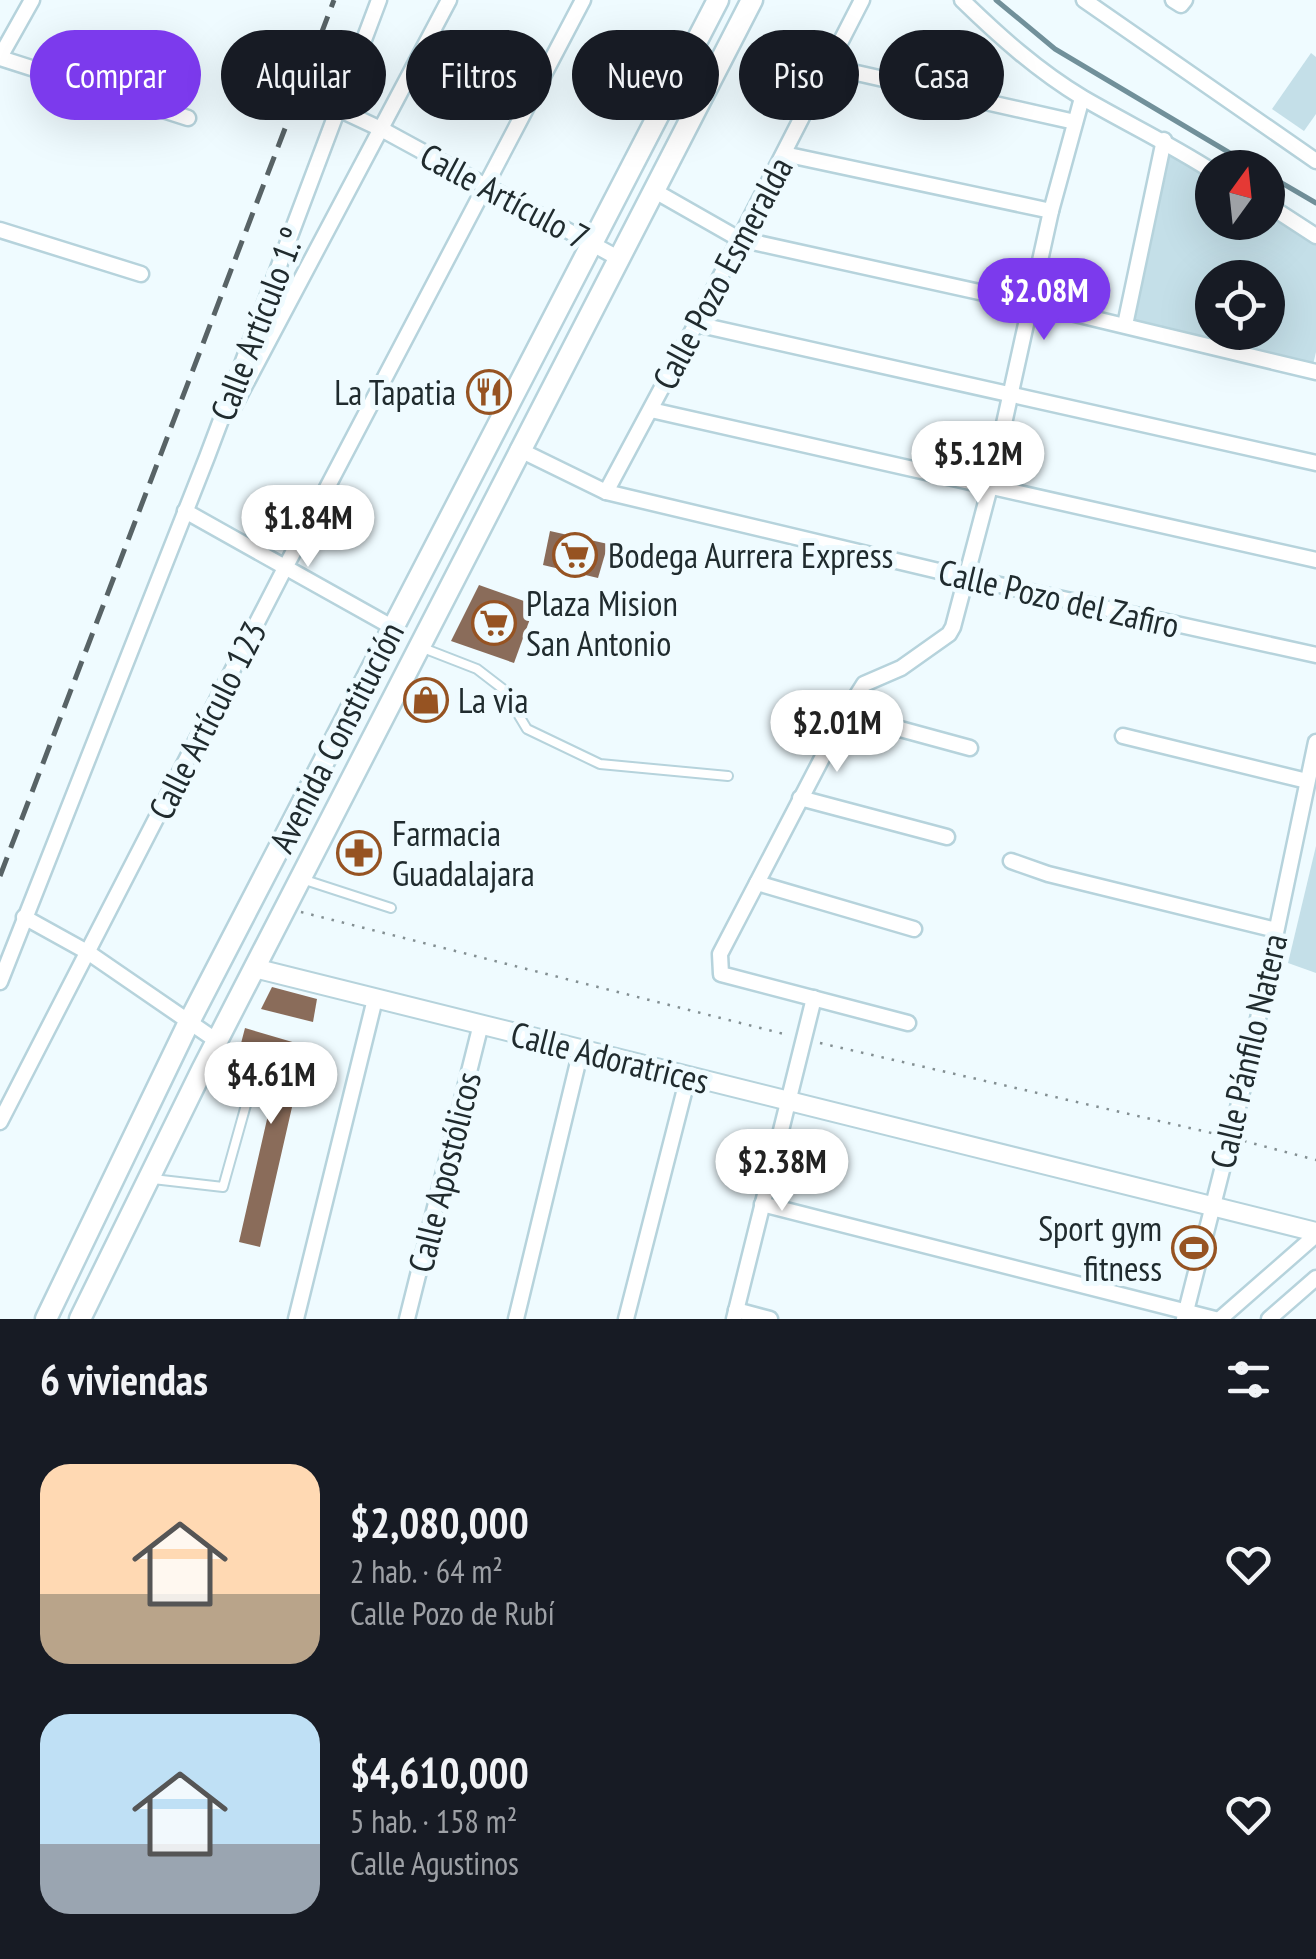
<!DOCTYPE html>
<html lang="es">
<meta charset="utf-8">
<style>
:root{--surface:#171b24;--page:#20242c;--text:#f1f3f6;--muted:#9ea1a6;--accent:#7c3aed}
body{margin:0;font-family:"PT Sans Narrow",sans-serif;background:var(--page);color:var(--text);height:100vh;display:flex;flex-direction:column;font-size:38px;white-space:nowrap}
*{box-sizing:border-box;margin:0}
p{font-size:32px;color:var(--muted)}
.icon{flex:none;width:55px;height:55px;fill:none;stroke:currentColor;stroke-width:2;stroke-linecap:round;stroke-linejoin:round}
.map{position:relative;height:1319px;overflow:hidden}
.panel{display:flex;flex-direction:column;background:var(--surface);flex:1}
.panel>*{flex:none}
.banner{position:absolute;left:30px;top:30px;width:1258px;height:90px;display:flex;gap:20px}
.needle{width:65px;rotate:15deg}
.tools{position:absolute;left:1195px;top:150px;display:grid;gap:20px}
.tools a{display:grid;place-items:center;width:90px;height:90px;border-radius:50%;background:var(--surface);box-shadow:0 10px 40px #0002;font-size:50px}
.price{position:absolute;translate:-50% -85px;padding:0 22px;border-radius:35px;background:#fff;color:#222;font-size:32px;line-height:65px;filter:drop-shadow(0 2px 5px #0008)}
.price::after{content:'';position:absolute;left:50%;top:60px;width:30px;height:22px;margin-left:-15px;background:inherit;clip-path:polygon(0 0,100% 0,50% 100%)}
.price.selected{background:var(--accent);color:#fff}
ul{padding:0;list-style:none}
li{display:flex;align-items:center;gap:30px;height:250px;padding:0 40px}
li span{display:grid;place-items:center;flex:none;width:280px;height:200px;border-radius:30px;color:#555}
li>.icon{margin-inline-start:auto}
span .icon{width:120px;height:120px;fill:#fffc;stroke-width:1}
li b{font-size:42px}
h2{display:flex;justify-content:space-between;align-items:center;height:120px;padding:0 40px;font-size:42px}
.tag{padding:0 35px;border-radius:45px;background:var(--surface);box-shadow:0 10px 40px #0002;font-size:35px;line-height:90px}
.tag.selected{background:var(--accent);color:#fff}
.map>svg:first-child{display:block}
</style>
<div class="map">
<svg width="1316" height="1319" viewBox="0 0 1316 1319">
<rect width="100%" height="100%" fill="#effbff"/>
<g fill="#c4dfe8" fill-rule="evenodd">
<path d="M1311 53 1316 57V114L1304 131 1272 109Z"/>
<path d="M1165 142 1212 172V222H1268V207L1316 238V352L1312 369 1126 324ZM1212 278H1268V332H1212Z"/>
<path d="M1316 846V973L1288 963Z"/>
</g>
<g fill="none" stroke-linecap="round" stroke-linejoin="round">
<g stroke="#71909a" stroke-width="5">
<path d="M996 0 1055 49 1255 168"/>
<path d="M1268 175 1316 203"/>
</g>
</g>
<g fill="#8a6c5a">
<path d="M550 531 608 544 598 578 543 565Z"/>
<path d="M479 585 535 605 514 663 451 641Z"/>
<path d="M272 987 317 999 313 1022 261 1009Z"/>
<path d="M245 1028 306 1046 260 1247 239 1242 281 1058 239 1051Z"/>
</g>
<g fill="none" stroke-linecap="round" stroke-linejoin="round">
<g stroke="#b6d3dc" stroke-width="12">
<g id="service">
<path d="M423 648 477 669 503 689 527 729 600 764 728 776"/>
<path d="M305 880 391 908"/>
<path d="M153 1179 223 1187 251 1087 206 1072"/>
</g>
</g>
<g stroke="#b6d3dc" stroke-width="19">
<g id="minor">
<path d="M962 0C999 36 1038 71 1083 98 1126 123 1170 144 1212 171"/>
<path d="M1084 0 1316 161"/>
<path d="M1173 0 1181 5 1185 0"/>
<path d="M0 57 32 0"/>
<path d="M0 58 188 118"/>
<path d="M830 67 1075 122"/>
<path d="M338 109 383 130 618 258"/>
<path d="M784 154 1051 211"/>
<path d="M653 190 739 239 1029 303 1316 372"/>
<path d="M1268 205 1316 236"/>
<path d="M0 230 141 274"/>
<path d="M696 324 1316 463"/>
<path d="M1125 325 1164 140"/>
<path d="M233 408 449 0"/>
<path d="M651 410 1316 560"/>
<path d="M518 449 606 492 968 578 1316 655"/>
<path d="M606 492 696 324 862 0"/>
<path d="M185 511 392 627"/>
<path d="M845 714 970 748"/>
<path d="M1123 736 1307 781"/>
<path d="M800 798 947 837"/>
<path d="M1011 861 1048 874 1276 930"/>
<path d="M757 883 914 929"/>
<path d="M24 917 89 953 217 1041"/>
<path d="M0 982 207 457 379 0"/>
<path d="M908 1023 721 974 720 954 845 714 864 684 901 668 949 634 953 627 990 487 1051 211 1082 98"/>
<path d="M0 1122 286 566 583 0"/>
<path d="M762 1204 1215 1319"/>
<path d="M736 1310 770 1319"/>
<path d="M296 1319 375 999"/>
<path d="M407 1319 481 1024"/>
<path d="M516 1319 581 1050"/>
<path d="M626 1319 688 1077"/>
<path d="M734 1319 814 998"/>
<path d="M1184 1319 1246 1076 1316 742"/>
<path d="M1220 1319 1316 1235"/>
<path d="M1269 1319 1316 1278"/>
</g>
</g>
<g stroke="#b6d3dc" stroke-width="22">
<path id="tertiary" d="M254 968 1316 1232"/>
</g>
<g stroke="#b6d3dc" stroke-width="25">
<g id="secondary">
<path d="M46 1319 190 1020 718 0"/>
<path d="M80 1319 202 1070 752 0"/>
</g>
</g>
<g stroke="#838f92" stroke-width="2.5" stroke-dasharray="2.5 8" stroke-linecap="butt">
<path d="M301 912 788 1035"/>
<path d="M820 1043 1216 1134"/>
<path d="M1244 1141 1316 1160"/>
</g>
<use href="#service" stroke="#fff" stroke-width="8"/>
<use href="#minor" stroke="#fff" stroke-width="14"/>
<use href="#tertiary" stroke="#fff" stroke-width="18"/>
<use href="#secondary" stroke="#fff" stroke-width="20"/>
<path stroke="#586366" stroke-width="5" stroke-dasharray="20 10" stroke-linecap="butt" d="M0 876 334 0"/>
</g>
<defs>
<g id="restaurant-ring" transform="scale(2.25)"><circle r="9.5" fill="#effbff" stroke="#965322" stroke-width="1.5"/><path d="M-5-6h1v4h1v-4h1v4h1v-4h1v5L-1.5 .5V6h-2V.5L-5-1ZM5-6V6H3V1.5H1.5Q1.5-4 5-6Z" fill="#965322"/></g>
<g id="supermarket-ring" transform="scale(2.25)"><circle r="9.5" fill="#effbff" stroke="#965322" stroke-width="1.5"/><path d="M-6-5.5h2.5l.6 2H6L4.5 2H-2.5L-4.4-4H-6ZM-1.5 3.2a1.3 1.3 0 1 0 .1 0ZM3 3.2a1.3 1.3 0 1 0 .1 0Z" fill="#965322"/></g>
<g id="shop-ring" transform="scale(2.25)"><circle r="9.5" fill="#effbff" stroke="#965322" stroke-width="1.5"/><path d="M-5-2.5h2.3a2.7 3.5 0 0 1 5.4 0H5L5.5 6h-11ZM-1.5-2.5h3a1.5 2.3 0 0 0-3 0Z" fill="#965322"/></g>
<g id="pharmacy-ring" transform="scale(2.25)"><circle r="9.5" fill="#effbff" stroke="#965322" stroke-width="1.5"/><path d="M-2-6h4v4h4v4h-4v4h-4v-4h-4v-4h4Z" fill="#965322"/></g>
<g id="stadium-ring" transform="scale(2.25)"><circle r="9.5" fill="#effbff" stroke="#965322" stroke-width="1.5"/><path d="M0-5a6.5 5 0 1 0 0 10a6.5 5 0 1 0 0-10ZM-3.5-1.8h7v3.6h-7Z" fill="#965322"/></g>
</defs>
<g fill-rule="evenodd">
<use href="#restaurant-ring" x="489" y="392"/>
<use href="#supermarket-ring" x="575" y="555"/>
<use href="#supermarket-ring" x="494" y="623"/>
<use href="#shop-ring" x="426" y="700"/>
<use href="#pharmacy-ring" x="359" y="853"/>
<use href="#stadium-ring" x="1194" y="1248"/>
</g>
<g text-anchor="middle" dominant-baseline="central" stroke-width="10" stroke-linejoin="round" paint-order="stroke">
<g font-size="35" fill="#202b2e" stroke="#effbff">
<text transform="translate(505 196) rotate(28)">Calle Artículo 7</text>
<text transform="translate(722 273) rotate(-62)">Calle Pozo Esmeralda</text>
<text transform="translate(257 324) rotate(-69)">Calle Artículo 1.º</text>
<text transform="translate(1059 598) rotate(13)">Calle Pozo del Zafiro</text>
<text transform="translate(207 720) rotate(-63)">Calle Artículo 123</text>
<text transform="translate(336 737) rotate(-63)">Avenida Constitución</text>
<text transform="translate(1248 1051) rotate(-77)">Calle Pánfilo Natera</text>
<text transform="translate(610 1057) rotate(14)">Calle Adoratrices</text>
<text transform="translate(444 1172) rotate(-76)">Calle Apostólicos</text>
</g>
<g font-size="35" fill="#202b2e" stroke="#effbff" text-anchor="start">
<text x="456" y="392" text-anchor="end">La Tapatia</text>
<text x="608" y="555">Bodega Aurrera Express</text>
<text x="526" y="603">Plaza Mision<tspan x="526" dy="40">San Antonio</tspan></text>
<text x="458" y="700">La via</text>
<text x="392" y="833">Farmacia<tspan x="392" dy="40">Guadalajara</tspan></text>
<text x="1162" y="1228" text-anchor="end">Sport gym<tspan x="1162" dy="40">fitness</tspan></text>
</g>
</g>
</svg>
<div class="tools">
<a><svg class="needle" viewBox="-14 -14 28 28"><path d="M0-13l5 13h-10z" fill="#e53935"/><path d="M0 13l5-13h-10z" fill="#9ea1a6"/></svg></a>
<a><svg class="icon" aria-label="locate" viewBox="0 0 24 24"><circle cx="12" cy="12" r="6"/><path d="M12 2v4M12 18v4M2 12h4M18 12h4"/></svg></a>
</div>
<b class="price selected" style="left:1044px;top:343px">$2.08M</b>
<b class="price" style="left:978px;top:506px">$5.12M</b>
<b class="price" style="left:308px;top:570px">$1.84M</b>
<b class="price" style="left:837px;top:775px">$2.01M</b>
<b class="price" style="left:271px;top:1127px">$4.61M</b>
<b class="price" style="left:782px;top:1214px">$2.38M</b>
<div class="banner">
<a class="tag selected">Comprar</a>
<a class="tag">Alquilar</a>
<a class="tag">Filtros</a>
<a class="tag">Nuevo</a>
<a class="tag">Piso</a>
<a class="tag">Casa</a>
</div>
</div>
<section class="panel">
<h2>6 viviendas<svg class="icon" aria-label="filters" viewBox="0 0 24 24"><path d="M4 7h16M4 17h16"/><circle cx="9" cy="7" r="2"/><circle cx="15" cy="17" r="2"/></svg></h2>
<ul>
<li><span style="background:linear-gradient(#ffd9b3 65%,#b9a48a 0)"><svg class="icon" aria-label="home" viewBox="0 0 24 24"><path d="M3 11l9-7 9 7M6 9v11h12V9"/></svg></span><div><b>$2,080,000</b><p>2 hab. · 64 m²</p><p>Calle Pozo de Rubí</p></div><svg class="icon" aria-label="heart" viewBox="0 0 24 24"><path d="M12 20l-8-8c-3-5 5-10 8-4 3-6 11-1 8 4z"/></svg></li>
<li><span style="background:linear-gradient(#bfe0f5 65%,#9aa5b1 0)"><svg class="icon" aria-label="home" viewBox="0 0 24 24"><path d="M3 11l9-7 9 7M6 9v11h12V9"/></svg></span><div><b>$4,610,000</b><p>5 hab. · 158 m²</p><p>Calle Agustinos</p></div><svg class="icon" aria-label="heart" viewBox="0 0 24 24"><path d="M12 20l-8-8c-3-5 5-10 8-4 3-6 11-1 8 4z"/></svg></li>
</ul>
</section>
